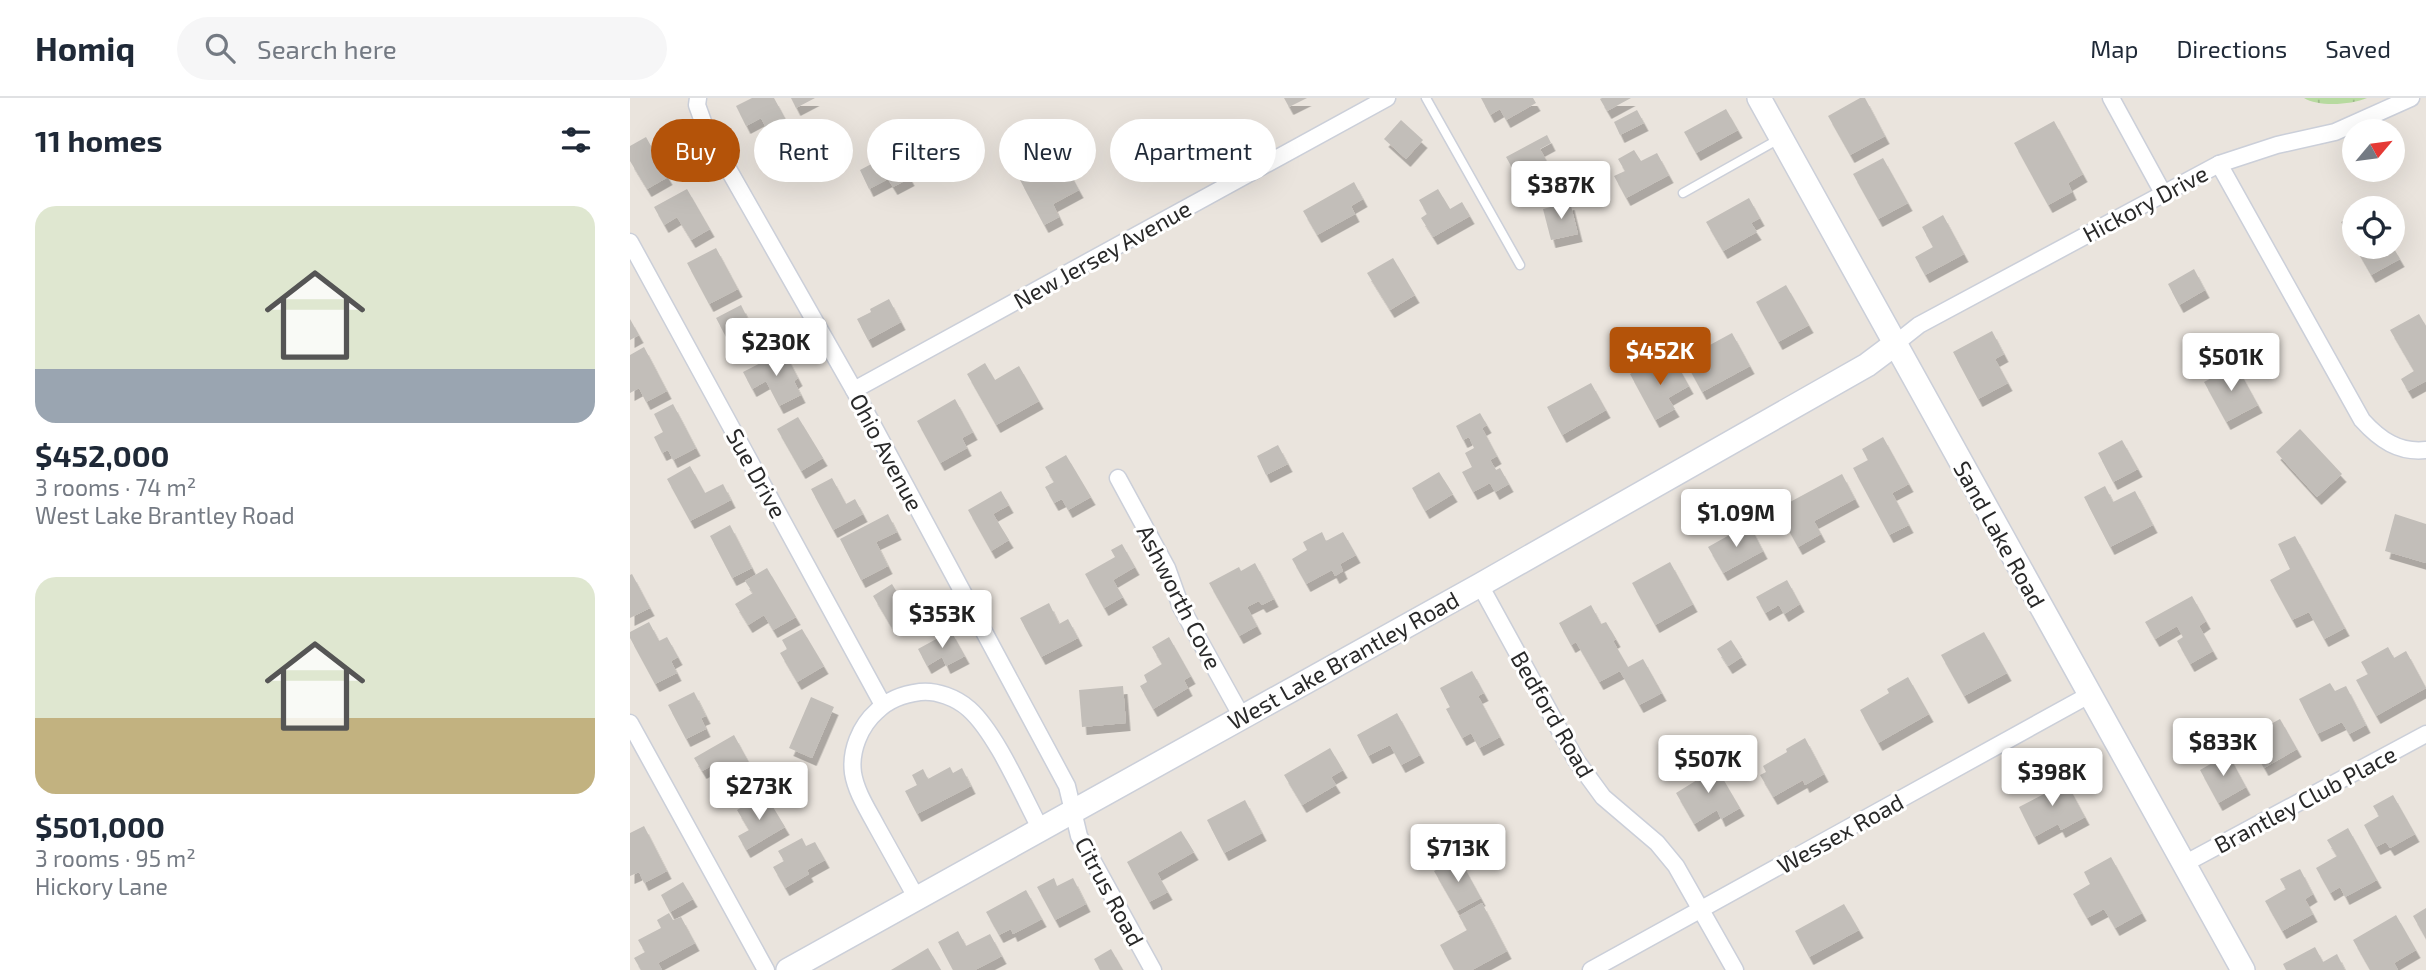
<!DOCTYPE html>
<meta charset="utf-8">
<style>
:root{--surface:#fff;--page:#f6f6f7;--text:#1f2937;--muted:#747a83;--line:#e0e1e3;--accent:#b45309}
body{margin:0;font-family:"Exo 2",sans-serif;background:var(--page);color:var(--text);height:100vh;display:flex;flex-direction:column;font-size:26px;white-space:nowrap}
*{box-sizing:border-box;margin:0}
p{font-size:23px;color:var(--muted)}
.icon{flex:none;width:38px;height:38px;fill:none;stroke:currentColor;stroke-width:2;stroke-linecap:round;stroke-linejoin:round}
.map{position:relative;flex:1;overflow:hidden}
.sheet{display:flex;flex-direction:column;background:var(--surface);width:630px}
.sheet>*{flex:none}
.top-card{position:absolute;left:21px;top:21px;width:665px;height:63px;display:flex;gap:14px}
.needle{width:46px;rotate:61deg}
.tools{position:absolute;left:1712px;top:21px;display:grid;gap:14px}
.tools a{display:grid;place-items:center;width:63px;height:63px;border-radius:50%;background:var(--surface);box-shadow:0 7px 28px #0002;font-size:35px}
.price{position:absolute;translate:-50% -60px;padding:0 16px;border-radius:7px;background:#fff;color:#222;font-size:23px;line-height:46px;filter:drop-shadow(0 2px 4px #0008)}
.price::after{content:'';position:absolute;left:50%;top:42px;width:21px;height:16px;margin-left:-10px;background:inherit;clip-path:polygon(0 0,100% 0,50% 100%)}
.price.current{background:var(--accent);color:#fff}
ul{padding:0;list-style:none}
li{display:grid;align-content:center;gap:14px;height:371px;padding:0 35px}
li span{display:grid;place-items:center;height:217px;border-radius:21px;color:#555}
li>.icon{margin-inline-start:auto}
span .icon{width:126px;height:126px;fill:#fffc;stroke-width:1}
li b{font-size:30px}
h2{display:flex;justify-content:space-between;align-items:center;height:84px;padding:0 35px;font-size:30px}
.tag{padding:0 24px;border-radius:32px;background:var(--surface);box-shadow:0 7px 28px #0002;font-size:24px;line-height:63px}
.tag.current{background:var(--accent);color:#fff}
header{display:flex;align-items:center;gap:42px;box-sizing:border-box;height:98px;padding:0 35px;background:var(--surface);border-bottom:2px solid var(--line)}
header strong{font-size:33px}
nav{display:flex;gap:38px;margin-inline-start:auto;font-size:24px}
.search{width:490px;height:63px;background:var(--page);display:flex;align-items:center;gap:18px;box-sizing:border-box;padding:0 24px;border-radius:38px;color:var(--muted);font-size:26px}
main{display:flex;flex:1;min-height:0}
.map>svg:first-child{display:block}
</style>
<header>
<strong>Homiq</strong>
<div class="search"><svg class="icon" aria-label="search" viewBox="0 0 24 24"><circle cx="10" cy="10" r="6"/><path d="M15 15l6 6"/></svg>Search here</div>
<nav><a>Map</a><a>Directions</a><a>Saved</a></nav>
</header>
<main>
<section class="sheet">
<h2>11 homes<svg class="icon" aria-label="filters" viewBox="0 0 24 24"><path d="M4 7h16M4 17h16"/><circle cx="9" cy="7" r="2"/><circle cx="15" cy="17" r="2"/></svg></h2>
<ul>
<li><span style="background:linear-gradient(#dfe7d0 75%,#9aa5b1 0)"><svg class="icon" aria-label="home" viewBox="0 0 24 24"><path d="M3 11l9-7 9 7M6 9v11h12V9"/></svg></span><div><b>$452,000</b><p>3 rooms · 74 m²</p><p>West Lake Brantley Road</p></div></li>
<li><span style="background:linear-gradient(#dfe7d0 65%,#c2b280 0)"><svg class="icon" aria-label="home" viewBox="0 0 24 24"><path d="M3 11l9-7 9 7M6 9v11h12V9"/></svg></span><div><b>$501,000</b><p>3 rooms · 95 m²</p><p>Hickory Lane</p></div></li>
</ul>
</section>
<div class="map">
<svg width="1796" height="872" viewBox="0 0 1796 872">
<defs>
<pattern id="wetland-marsh" width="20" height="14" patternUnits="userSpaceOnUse" patternTransform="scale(1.75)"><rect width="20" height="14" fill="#b7da9f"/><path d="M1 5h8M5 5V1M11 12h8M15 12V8" fill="none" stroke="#9dbb89"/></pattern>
<filter id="shadow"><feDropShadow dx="4.5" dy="8" stdDeviation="0" flood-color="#0004"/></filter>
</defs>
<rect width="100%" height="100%" fill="#eae4dd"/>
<path fill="url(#wetland-marsh)" d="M1674 0H1737C1721 7 1688 9 1674 0Z"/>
<g fill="#c2beb9" filter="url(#shadow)">
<path d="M122 0H144L162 33 143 43 131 20 116 28 106 8Z"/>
<path d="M161 0H185L166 10Z"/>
<path d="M654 0H677L659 9Z"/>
<path d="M851 0H903L906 5 876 22 870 11 860 17Z"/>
<path d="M972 0H1001L977 13 970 1Z"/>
<path d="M1230 0H1235L1255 38 1220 57 1198 18Z"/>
<path d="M1096 11 1108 32 1066 55 1054 34Z"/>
<path d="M1007 12 1014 25 990 37 984 24Z"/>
<path d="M771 22 793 42 776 61 754 41Z"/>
<path d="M1424 23 1453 76 1438 85 1442 94 1418 107 1384 45Z"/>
<path d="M917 37 921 45 910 51 922 73 893 89 876 59Z"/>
<path d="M16 39 21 48 32 41 43 60 31 67 38 79 17 91 0 63V48Z"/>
<path d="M1004 52 1011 63 1027 55 1039 77 996 100 984 78 995 73 988 61Z"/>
<path d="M266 53 280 80 263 89 258 81 239 91 230 72Z"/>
<path d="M431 59 449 92 423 106 429 119 414 127 390 82Z"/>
<path d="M1253 60 1278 105 1248 121 1223 76Z"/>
<path d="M724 84 733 101 721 108 725 116 687 137 673 113Z"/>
<path d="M57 91 80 131 61 142 47 119 34 127 24 109Z"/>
<path d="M808 91 820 111 832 104 840 118 803 139 791 120 797 116 789 102Z"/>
<path d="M1119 100 1130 120 1121 125 1127 134 1093 153 1076 124Z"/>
<path d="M940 104 948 136 921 142 913 111Z"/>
<path d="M1313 117 1334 156 1295 177 1285 159 1303 149 1292 129Z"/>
<path d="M1724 117V147L1711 124Z"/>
<path d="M1725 149H1763L1770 161 1741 177Z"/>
<path d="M86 150 108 191 79 206 57 165Z"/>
<path d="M763 160 785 197 760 212 737 175Z"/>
<path d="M1564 171 1575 192 1549 207 1538 186Z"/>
<path d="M1156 187 1179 227 1148 244 1126 204Z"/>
<path d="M259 201 271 224 238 242 227 221 241 214 240 211Z"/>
<path d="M111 207 126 237 102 250 86 220Z"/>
<path d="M1789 216 1796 228V283L1778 293 1771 281 1784 273 1760 232Z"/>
<path d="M0 221 9 237 0 242Z"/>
<path d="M1362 233 1374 256 1365 261 1378 285 1348 301 1323 254Z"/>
<path d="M1102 235 1120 268 1072 294 1054 261Z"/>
<path d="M14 249 37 293 16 304 9 290 0 295V257Z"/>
<path d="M154 253 168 280 164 283 171 297 149 308 136 283 122 291 113 274Z"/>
<path d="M1045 263 1059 288 1038 300 1045 311 1025 322 1000 276 1019 266 1024 275Z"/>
<path d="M355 265 365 282 389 268 409 303 366 327 337 276Z"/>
<path d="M1606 267 1628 307 1596 324 1574 284Z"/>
<path d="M961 285 976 312 932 337 917 309Z"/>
<path d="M325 301 343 334 332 340 337 350 310 365 287 323Z"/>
<path d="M43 306 66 350 43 362 38 352 32 355 24 339 33 334 24 316Z"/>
<path d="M850 315 857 327 852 330 867 358 860 362 866 372 870 370 879 386 865 394 860 385 843 394 832 374 842 369 835 355 844 350 839 339 833 342 826 328Z"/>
<path d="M168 319 193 360 171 373 147 331Z"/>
<path d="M1670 331 1712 376 1687 399 1646 354Z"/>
<path d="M1253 339 1279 386 1262 395 1279 427 1259 437 1223 370 1238 362 1232 351Z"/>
<path d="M1492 342 1508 371 1483 384 1468 355Z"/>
<path d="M648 347 658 366 636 377 627 358Z"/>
<path d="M436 357 461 399 438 412 432 401 424 405 415 389 424 384 415 369Z"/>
<path d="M60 368 75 395 93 386 101 402 60 423 37 381Z"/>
<path d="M809 374 823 396 795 413 782 390Z"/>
<path d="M1212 376 1225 401 1184 423 1191 436 1168 449 1147 411Z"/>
<path d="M202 380 216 406 225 401 233 416 203 432 181 391Z"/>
<path d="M1475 388 1483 404 1505 393 1523 427 1480 449 1454 399Z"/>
<path d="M371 393 379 407 363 416 379 442 361 453 338 412Z"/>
<path d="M258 416 267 434 246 444 258 468 231 482 210 441Z"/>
<path d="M1765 416 1796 426V465L1755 453Z"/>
<path d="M1119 426 1133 453 1093 475 1078 449Z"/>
<path d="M100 427 122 470 102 480 80 438Z"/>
<path d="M692 434 696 443 713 434 726 457 710 466 713 473 705 478 702 472 676 486 662 461 677 452 673 444Z"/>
<path d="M1665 438 1715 530 1694 541 1679 514 1662 522 1640 482 1660 471 1648 446Z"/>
<path d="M492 446 505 469 483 482 493 499 474 510 455 476 485 459 481 452Z"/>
<path d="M1040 464 1063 506 1025 527 1002 485Z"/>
<path d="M625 465 644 501 632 507 629 503 617 509 627 528 609 538 579 485 609 469 611 473Z"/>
<path d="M137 470 166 519 143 532 134 517 118 527 105 506 123 495 115 483Z"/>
<path d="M2 476 20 510 0 520V477Z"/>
<path d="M1157 482 1170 506 1154 516 1149 507 1135 515 1126 499Z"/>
<path d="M262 486 268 496 275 492 289 515 262 530 243 498Z"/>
<path d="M1562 498 1576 523 1569 528 1583 553 1560 566 1547 543 1553 539 1547 528 1525 541 1515 524Z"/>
<path d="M419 505 429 526 438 521 448 540 411 559 390 520Z"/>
<path d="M961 507 971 526 976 524 986 541 983 543 998 569 1013 561 1032 595 1009 607 990 573 969 584 946 544 941 547 929 525Z"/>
<path d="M19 524 29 543 37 539 48 559 41 563 47 575 25 586 0 540V534Z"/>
<path d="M172 531 194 568 167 584 150 555 157 551 152 542Z"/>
<path d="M321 533 335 558 316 568 312 559 297 568 288 551Z"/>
<path d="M1354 534 1377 575 1334 598 1311 557Z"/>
<path d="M539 539 561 578 554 582 558 590 523 611 510 588 517 584 514 577 532 566 522 549Z"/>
<path d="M1101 542 1112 559 1098 568 1087 551Z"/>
<path d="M1758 549 1764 560 1776 553 1796 590 1746 618 1726 582 1738 576 1731 564Z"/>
<path d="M842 573 854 595 848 598 870 639 849 650 841 635 832 640 816 611 820 609 810 590Z"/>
<path d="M1278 579 1299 616 1248 645 1230 612 1259 595 1257 591Z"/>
<path d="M1700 585 1705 593 1716 588 1736 627 1719 636 1712 624 1687 636 1669 601Z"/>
<path d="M493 588 496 625 452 629 449 592Z"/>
<path d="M64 594 76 618 71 620 76 631 56 641 38 607Z"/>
<path d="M181 599 204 609 182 660 159 650Z"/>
<path d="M767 615 790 657 771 667 760 647 738 658 727 637Z"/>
<path d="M1650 621 1667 651 1634 670 1617 639Z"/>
<path d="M104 637 123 672 95 688 83 667 72 673 64 660Z"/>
<path d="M1175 640 1194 676 1175 687 1173 682 1143 699 1130 677 1136 674 1133 668 1157 654 1156 651Z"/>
<path d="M700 650 713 672 701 679 706 687 672 707 654 677Z"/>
<path d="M1598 656 1616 689 1588 705 1570 672Z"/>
<path d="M1083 664 1110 710 1091 721 1087 712 1064 726 1046 695 1067 682 1063 675Z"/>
<path d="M320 669 323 675 332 670 341 688 287 716 275 693 287 687 282 677 293 671 298 681Z"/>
<path d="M1422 677 1427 687 1435 682 1455 719 1431 732 1428 726 1404 739 1389 709 1414 696 1408 685Z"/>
<path d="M135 696 155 729 116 752 108 738 119 732 107 712Z"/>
<path d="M1763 697 1785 736 1760 750 1756 744 1746 749 1734 727 1749 718 1743 708Z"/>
<path d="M615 702 632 735 594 755 577 722Z"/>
<path d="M14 728 37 773 14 785 9 774 0 778V735Z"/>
<path d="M1718 730 1747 782 1715 799 1710 789 1700 795 1686 770 1707 758 1697 742Z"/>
<path d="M551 733 564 754 527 775 538 794 519 804 497 764Z"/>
<path d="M172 740 176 748 185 744 195 762 177 772 179 776 155 790 143 769 154 763 148 753Z"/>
<path d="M1481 759 1512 815 1485 830 1474 811 1457 820 1443 796 1460 786 1454 774Z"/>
<path d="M829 760 851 800 827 813 804 773Z"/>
<path d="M1670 771 1683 796 1675 801 1683 816 1652 833 1635 803 1656 791 1650 781Z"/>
<path d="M424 780 427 788 443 780 456 806 425 822 407 789Z"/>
<path d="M53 784 63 801 40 814 31 797Z"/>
<path d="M396 792 412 821 383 836 381 831 369 837 356 814Z"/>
<path d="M852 805 877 853 842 872H824L810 847 837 832 829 818Z"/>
<path d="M1214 806 1229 832 1179 859 1165 833Z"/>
<path d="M1796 810V841L1783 818Z"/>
<path d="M39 815 43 822 51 819 65 845 28 865 32 872H11L4 860 15 854 8 842 31 830 27 822Z"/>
<path d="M1766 817 1786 852 1764 865 1768 872H1740L1723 842Z"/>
<path d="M328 833 336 848 360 836 372 858 345 872H323L308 844Z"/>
<path d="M1685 849 1693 864 1707 856 1715 872H1656L1653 866Z"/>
<path d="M298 850 311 872H261Z"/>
<path d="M481 851 493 872H470L464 861Z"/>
</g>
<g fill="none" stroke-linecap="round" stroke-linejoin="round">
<g stroke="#cbcfd9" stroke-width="11">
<g id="lane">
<path d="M796 0 890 167"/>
<path d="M1053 95 1149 41"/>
</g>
</g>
<g stroke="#cbcfd9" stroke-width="19">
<g id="street">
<path d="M68 0 67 7 76 32 224 292 437 688 449 738 523 872"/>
<path d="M1481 0 1533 95"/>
<path d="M1589 66 1732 322C1750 342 1769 355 1796 352"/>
<path d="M0 144 253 607"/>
<path d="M1265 246 1289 227 1589 66 1647 47 1705 34 1781 0"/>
<path d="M224 292 757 0"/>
<path d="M488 380 537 470 551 509 612 619"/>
<path d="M850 487 946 662 973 699 1027 745 1046 768 1105 872"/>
<path d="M0 625 136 872"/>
<path d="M1554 766 1796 636"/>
<path d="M286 799C273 776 260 752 247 729 238 712 226 694 223 675 220 653 230 628 247 613 258 602 274 596 290 594 306 592 327 600 339 611 366 635 392 696 410 730"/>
<path d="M961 872 1459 597"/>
</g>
</g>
<g stroke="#cbcfd9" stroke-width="26">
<g id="secondary">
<path d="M1129 0 1613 872"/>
<path d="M158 872 850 487 1237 267 1265 246"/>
</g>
</g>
<use href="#lane" stroke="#fff" stroke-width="8"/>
<use href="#street" stroke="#fff" stroke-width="16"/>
<use href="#secondary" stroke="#fff" stroke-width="23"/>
</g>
<g text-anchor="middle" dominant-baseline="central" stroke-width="6" stroke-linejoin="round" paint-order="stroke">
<g font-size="23" fill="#292929" stroke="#fff">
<text transform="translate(1515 105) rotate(-28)">Hickory Drive</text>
<text transform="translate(472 156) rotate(-29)">New Jersey Avenue</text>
<text transform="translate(257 354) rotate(62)">Ohio Avenue</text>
<text transform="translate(127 375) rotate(61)">Sue Drive</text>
<text transform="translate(1370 436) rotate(61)">Sand Lake Road</text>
<text transform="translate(550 499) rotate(63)">Ashworth Cove</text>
<text transform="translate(713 562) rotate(-29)">West Lake Brantley Road</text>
<text transform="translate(923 616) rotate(60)">Bedford Road</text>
<text transform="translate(1675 701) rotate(-28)">Brantley Club Place</text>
<text transform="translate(1210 735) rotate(-29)">Wessex Road</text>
<text transform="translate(480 793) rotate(62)">Citrus Road</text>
</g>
</g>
</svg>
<div class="tools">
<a><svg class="needle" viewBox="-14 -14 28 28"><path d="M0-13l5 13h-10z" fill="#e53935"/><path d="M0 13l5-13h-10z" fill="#747a83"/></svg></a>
<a><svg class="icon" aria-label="locate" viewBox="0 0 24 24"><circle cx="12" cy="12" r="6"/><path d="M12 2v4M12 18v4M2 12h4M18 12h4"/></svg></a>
</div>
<b class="price" style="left:931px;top:123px">$387K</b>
<b class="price" style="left:146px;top:280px">$230K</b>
<b class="price current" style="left:1030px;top:289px">$452K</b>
<b class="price" style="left:1601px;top:295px">$501K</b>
<b class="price" style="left:1106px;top:451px">$1.09M</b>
<b class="price" style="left:312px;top:552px">$353K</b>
<b class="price" style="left:1593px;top:680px">$833K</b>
<b class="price" style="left:1078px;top:697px">$507K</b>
<b class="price" style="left:1422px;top:710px">$398K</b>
<b class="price" style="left:129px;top:724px">$273K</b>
<b class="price" style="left:828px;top:786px">$713K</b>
<div class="top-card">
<a class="tag current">Buy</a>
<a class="tag">Rent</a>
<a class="tag">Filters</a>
<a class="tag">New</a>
<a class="tag">Apartment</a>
</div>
</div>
</main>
